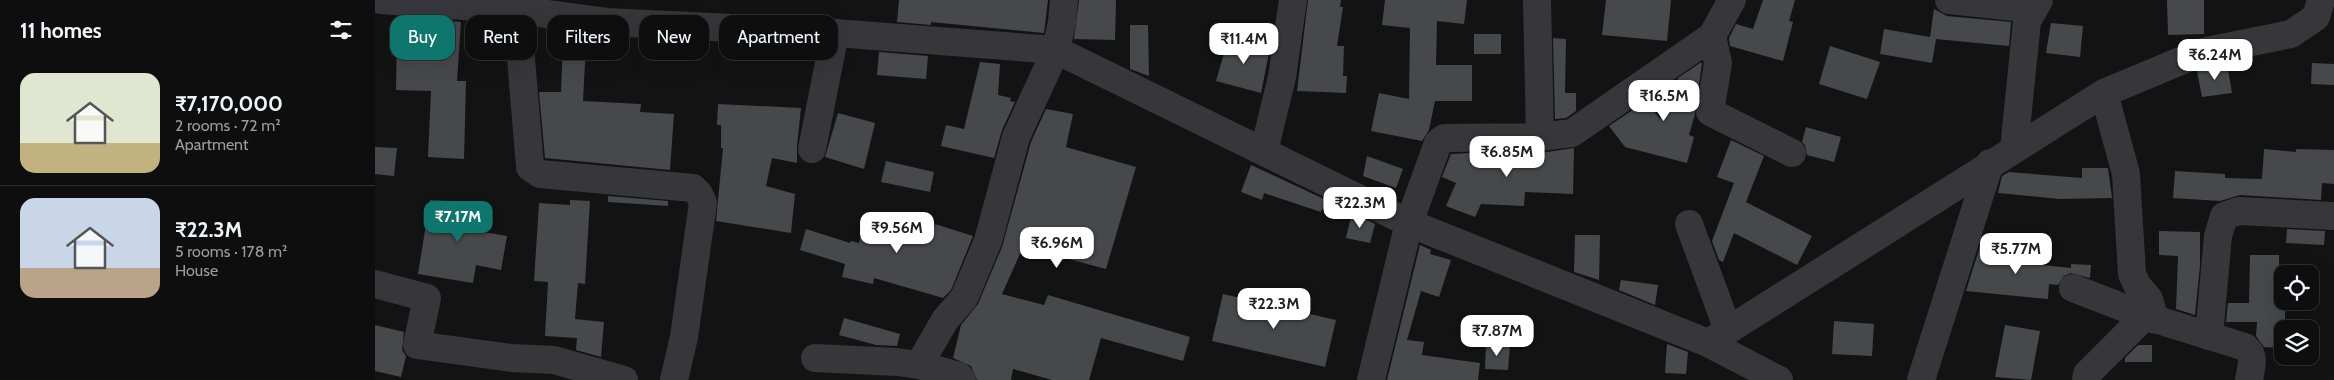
<!DOCTYPE html>
<meta charset="utf-8">
<style>
:root{--surface:#0e0e0f;--page:#171718;--text:#f1f3f6;--muted:#9b9c9e;--line:#2e2e2f;--accent:#0f766e}
body{margin:0;font-family:Cabin,sans-serif;background:var(--page);color:var(--text);height:100vh;display:flex;flex-direction:column;font-size:19px;white-space:nowrap}
*{box-sizing:border-box;margin:0}
p{font-size:16px;color:var(--muted)}
.icon{flex:none;width:28px;height:28px;fill:none;stroke:currentColor;stroke-width:2;stroke-linecap:round;stroke-linejoin:round}
.map{position:relative;flex:1;overflow:hidden}
.side{display:flex;flex-direction:column;background:var(--surface);width:375px}
.side>*{flex:none}
.guide{position:absolute;left:15px;top:15px;width:475px;height:45px;display:flex;gap:10px}
.fabs{position:absolute;left:1899px;top:265px;display:grid;gap:10px}
.fabs a{display:grid;place-items:center;width:45px;height:45px;border-radius:10px;background:var(--surface);box-shadow:0 5px 20px #0002,0 0 0 1px var(--line);font-size:25px}
.price{position:absolute;translate:-50% -42px;padding:0 11px;border-radius:10px;background:#fff;color:#222;font-size:16px;line-height:32px;filter:drop-shadow(0 1px 2px #0008)}
.price::after{content:'';position:absolute;left:50%;top:30px;width:15px;height:11px;margin-left:-8px;background:inherit;clip-path:polygon(0 0,100% 0,50% 100%)}
.price.selected{background:var(--accent);color:#fff}
ul{padding:0;list-style:none}
li{display:flex;align-items:center;gap:15px;height:125px;padding:0 20px}
li+li{border-top:1px solid var(--line)}
li span{display:grid;place-items:center;flex:none;width:140px;height:100px;border-radius:15px;color:#555}
li>.icon{margin-inline-start:auto}
span .icon{width:60px;height:60px;fill:#fffc;stroke-width:1}
li b{font-size:21px}
h2{display:flex;justify-content:space-between;align-items:center;height:60px;padding:0 20px;font-size:21px}
.chip{padding:0 18px;border-radius:15px;background:var(--surface);box-shadow:0 5px 20px #0002,0 0 0 1px var(--line);font-size:18px;line-height:45px}
.chip.selected{background:var(--accent);color:#fff}
main{display:flex;flex:1;min-height:0}
.map>svg:first-child{display:block}
</style>
<main>
<section class="side">
<h2>11 homes<svg class="icon" aria-label="filters" viewBox="0 0 24 24"><path d="M4 7h16M4 17h16"/><circle cx="9" cy="7" r="2"/><circle cx="15" cy="17" r="2"/></svg></h2>
<ul>
<li><span style="background:linear-gradient(#dfe7d0 70%,#c2b280 0)"><svg class="icon" aria-label="home" viewBox="0 0 24 24"><path d="M3 11l9-7 9 7M6 9v11h12V9"/></svg></span><div><b>₹7,170,000</b><p>2 rooms · 72 m²</p><p>Apartment</p></div></li>
<li><span style="background:linear-gradient(#c9d6e8 70%,#b9a48a 0)"><svg class="icon" aria-label="home" viewBox="0 0 24 24"><path d="M3 11l9-7 9 7M6 9v11h12V9"/></svg></span><div><b>₹22.3M</b><p>5 rooms · 178 m²</p><p>House</p></div></li>
</ul>
</section>
<div class="map">
<svg width="1959" height="380" viewBox="0 0 1959 380">
<rect width="100%" height="100%" fill="#131314"/>
<g fill="#47484c">
<path d="M524 0H673L669 33 556 22V25L522 22Z"/>
<path d="M704 0H741L740 40 699 39Z"/>
<path d="M933 0H966L965 7H968L962 46H969L968 76H972L971 93 922 91Z"/>
<path d="M1010 0H1092L1089 24 1062 21 1061 65H1097V101H1060L1054 130 1047 141 996 131 1004 93 1034 99 1035 28 1007 25Z"/>
<path d="M1231 0H1296L1292 41 1227 35Z"/>
<path d="M1388 0H1420L1414 21 1418 22 1408 61 1355 46 1354 38 1361 24 1378 29Z"/>
<path d="M1792 0H1829V34L1793 35Z"/>
<path d="M1559 9 1572 16 1636 22 1634 46 1561 39 1557 63 1505 54 1509 29 1555 37Z"/>
<path d="M55 19 86 22 82 81H91L89 159 53 157 56 91 21 90 22 35 54 36Z"/>
<path d="M1676 23 1708 26 1705 57 1671 53Z"/>
<path d="M755 25H773L774 76 755 69Z"/>
<rect x="1099" y="34" width="27" height="20"/>
<path d="M854 36 895 48 886 93 841 81Z"/>
<path d="M1178 38 1191 39 1190 93H1201V111L1191 118 1180 119Z"/>
<path d="M188 43 211 44 208 101 266 104 265 112 299 114 295 170 170 158 164 92H186Z"/>
<path d="M1455 46 1505 62 1492 99 1444 84Z"/>
<path d="M504 52 553 56 551 79 502 75Z"/>
<path d="M605 62 625 64 623 95 636 98 635 101 640 102 627 130 619 158 566 146 571 125 589 129Z"/>
<path d="M1325 63H1327L1320 114 1314 135 1319 137 1312 163 1250 147 1234 126 1271 101 1285 119 1290 100 1297 102 1303 78Z"/>
<path d="M1852 63 1857 93 1827 97 1822 71Z"/>
<path d="M1937 63 1959 64V85L1936 84Z"/>
<path d="M343 104 426 108 422 146V163L397 158 391 186 420 194 416 233 341 221 348 148H346V125H342Z"/>
<path d="M671 109 698 114 691 147 761 167 731 269 648 247 627 294 669 305 673 295 815 337 808 361 726 338 714 380H677L638 369 636 380H602L596 366 578 358 586 325 603 304 627 247 656 142Z"/>
<path d="M463 113 500 123 489 169 450 157Z"/>
<path d="M1431 127 1466 137 1459 162 1432 155 1430 145 1427 142Z"/>
<path d="M1356 140 1389 156 1371 202 1437 236 1422 265 1359 233 1348 262 1344 260 1337 241 1359 183 1342 177Z"/>
<path d="M0 147 22 148 19 176 0 174Z"/>
<path d="M1199 148 1198 194 1150 192 1149 206 1106 204 1100 217 1071 206 1081 183 1067 177 1076 154 1097 153 1113 160V153H1165Z"/>
<path d="M1889 149 1921 152V149L1959 150V184L1947 183 1946 200 1865 195 1845 201 1798 198 1800 171 1850 174V178L1887 179Z"/>
<path d="M992 156 1028 169 1021 188 988 176Z"/>
<path d="M511 161 559 172 555 192 506 182Z"/>
<path d="M876 165 951 200 946 212 889 193 887 200 866 192Z"/>
<path d="M1707 168H1733L1737 198 1684 199 1623 193 1627 176 1634 172 1707 178Z"/>
<path d="M233 196 293 201V206L233 202Z"/>
<path d="M55 200 103 202 102 231 132 236 126 270 101 265 98 283 43 274Z"/>
<path d="M195 200 215 201 210 284 203 283 200 319 229 322 226 357 201 350 202 338 170 336 173 282 159 281 164 203 195 205Z"/>
<path d="M492 212 558 229 560 224 598 236 576 290 568 298 499 278 498 284 467 277 470 264 425 250 431 229 475 243 476 241 484 243Z"/>
<path d="M977 212 1000 224 995 243 971 238Z"/>
<path d="M1912 229 1950 231 1949 245 1911 243Z"/>
<path d="M1784 231 1825 232V265L1820 315 1801 309 1803 256 1784 255Z"/>
<path d="M1200 235H1225L1224 280 1199 272Z"/>
<path d="M1607 240 1623 243 1619 260 1696 268V264L1716 265 1715 278 1696 273 1689 276 1683 285 1674 284 1673 299 1591 291Z"/>
<path d="M1045 245 1056 250 1055 254 1076 260 1064 297 1046 291 1032 340 1049 342 1047 355 1105 363 1103 380H1012Z"/>
<path d="M1875 255H1904V307H1910V326H1937V349H1935V329H1908V348L1889 347 1881 336 1882 322H1851L1853 303H1874Z"/>
<path d="M1246 280 1283 285 1280 305 1244 290Z"/>
<path d="M848 294 961 320 950 367 837 341Z"/>
<path d="M469 318 525 334 522 346 501 345 464 335Z"/>
<path d="M1459 321 1499 324 1497 356 1457 354Z"/>
<path d="M0 325 29 332 27 350 31 356 26 377 0 371Z"/>
<path d="M1630 325 1665 331 1656 380 1620 377Z"/>
<path d="M1111 344 1135 345 1133 370 1110 369Z"/>
<path d="M1292 344 1313 352 1311 374 1290 373Z"/>
<path d="M1763 345H1777V362H1750V358Z"/>
</g>
<g fill="none" stroke-linecap="round" stroke-linejoin="round">
<g stroke="#37373b" stroke-width="28">
<path d="M6 0 142 10 232 22 460 33 681 50 1034 223 1333 343 1404 380"/>
<path d="M1574 0 1659 9"/>
<path d="M142 10 155 167 165 174 318 188 324 194 328 203 309 337 299 380"/>
<path d="M1337 36 1343 63 1335 112 1417 153"/>
<path d="M1729 93 1751 174 1757 274 1762 285 1774 299 1780 320"/>
<path d="M1165 137 1197 133 1337 36 1357 0"/>
<path d="M437 149 460 33"/>
<path d="M1639 149 1652 21 1664 0"/>
<path d="M889 151 907 77 918 0"/>
<path d="M1314 224 1353 330"/>
<path d="M0 284 52 298 42 345 136 358 179 360 249 380"/>
<path d="M1698 288 1770 316 1870 347C1881 355 1876 368 1874 380"/>
<path d="M1834 336 1843 236 1849 216 1864 211 1959 216"/>
<path d="M1333 343 1729 93 1827 52 1916 34 1941 17 1946 0"/>
<path d="M440 358 522 362 544 365 570 320 589 298 613 241 641 137 681 50 687 22 689 0"/>
<path d="M544 365 584 376 587 380"/>
<path d="M996 380 1034 223 1063 143 1069 138 1165 137 1162 0"/>
<path d="M1546 380 1615 163"/>
<path d="M1711 380 1712 374 1770 316"/>
</g>
</g>
</svg>
<div class="fabs">
<a><svg class="icon" aria-label="locate" viewBox="0 0 24 24"><circle cx="12" cy="12" r="6"/><path d="M12 2v4M12 18v4M2 12h4M18 12h4"/></svg></a>
<a><svg class="icon" aria-label="layers" viewBox="0 0 24 24"><path d="M12 4l9 5-9 5-9-5zM3 14l9 5 9-5"/></svg></a>
</div>
<b class="price" style="left:869px;top:65px">₹11.4M</b>
<b class="price" style="left:1840px;top:81px">₹6.24M</b>
<b class="price" style="left:1289px;top:122px">₹16.5M</b>
<b class="price" style="left:1132px;top:178px">₹6.85M</b>
<b class="price" style="left:985px;top:229px">₹22.3M</b>
<b class="price selected" style="left:83px;top:243px">₹7.17M</b>
<b class="price" style="left:522px;top:254px">₹9.56M</b>
<b class="price" style="left:682px;top:269px">₹6.96M</b>
<b class="price" style="left:1641px;top:275px">₹5.77M</b>
<b class="price" style="left:899px;top:330px">₹22.3M</b>
<b class="price" style="left:1122px;top:357px">₹7.87M</b>
<div class="guide">
<a class="chip selected">Buy</a>
<a class="chip">Rent</a>
<a class="chip">Filters</a>
<a class="chip">New</a>
<a class="chip">Apartment</a>
</div>
</div>
</main>
